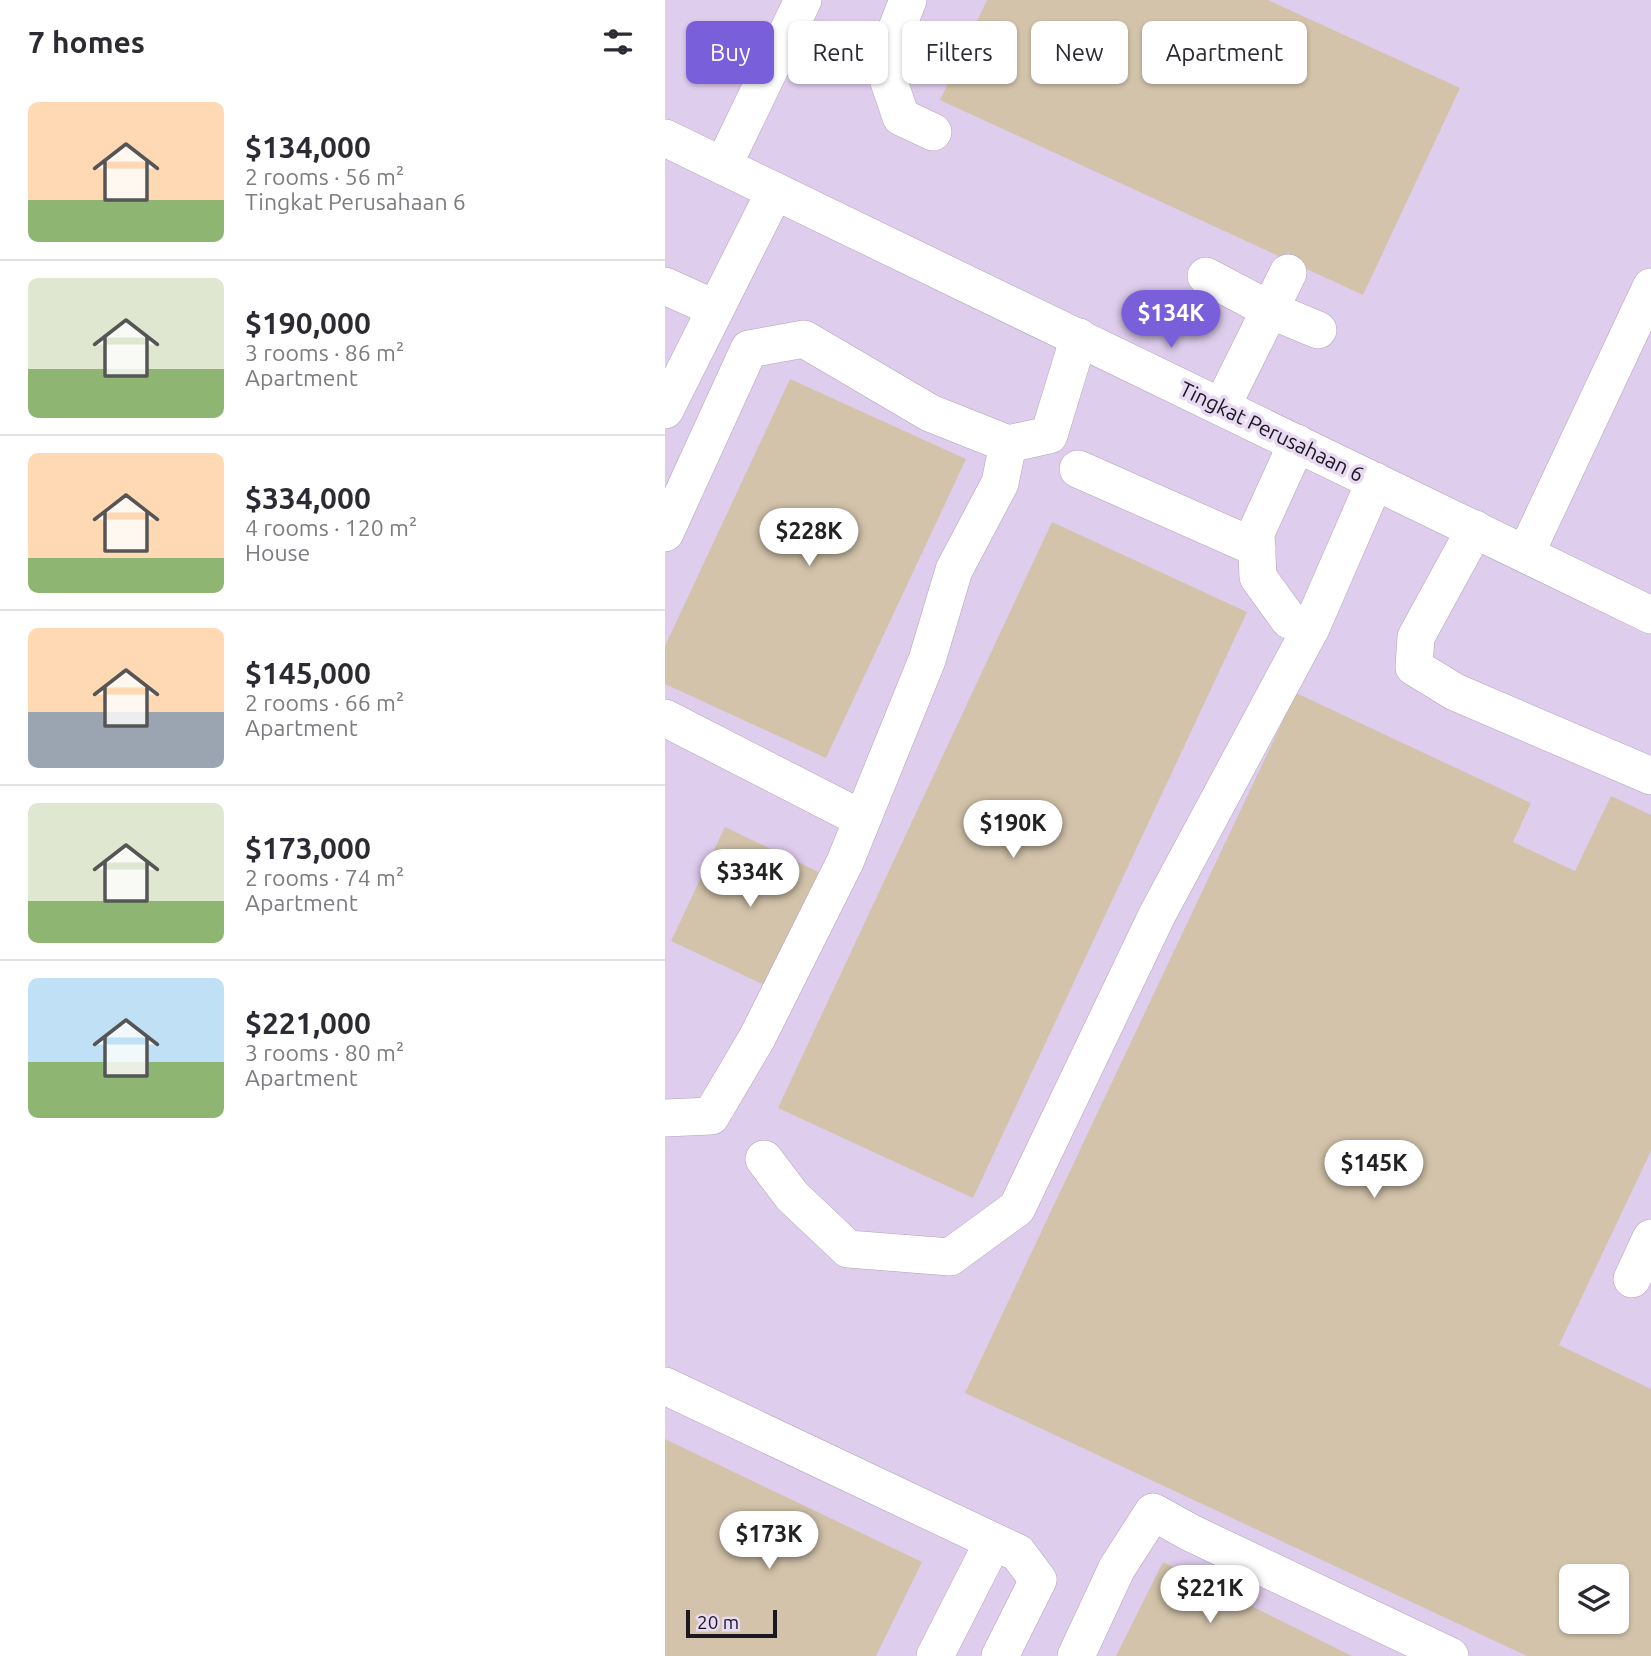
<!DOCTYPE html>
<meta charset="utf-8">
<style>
:root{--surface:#fff;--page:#f7f7f7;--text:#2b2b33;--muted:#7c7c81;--line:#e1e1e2;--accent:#7960da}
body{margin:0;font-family:Ubuntu,sans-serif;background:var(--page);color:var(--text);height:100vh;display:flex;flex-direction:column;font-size:26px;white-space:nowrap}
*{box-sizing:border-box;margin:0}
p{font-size:23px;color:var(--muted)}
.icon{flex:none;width:38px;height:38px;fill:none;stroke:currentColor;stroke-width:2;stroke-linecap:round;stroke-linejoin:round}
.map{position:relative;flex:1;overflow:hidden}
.side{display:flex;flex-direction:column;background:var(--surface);width:665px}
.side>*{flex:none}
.guide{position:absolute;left:21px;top:21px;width:665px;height:63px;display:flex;gap:14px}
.controls{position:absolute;left:894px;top:1564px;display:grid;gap:14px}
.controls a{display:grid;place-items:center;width:70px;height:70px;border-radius:10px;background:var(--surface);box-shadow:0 2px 5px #0004;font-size:35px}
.scale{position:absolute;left:21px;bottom:18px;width:91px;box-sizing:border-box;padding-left:7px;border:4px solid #1c1720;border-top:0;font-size:19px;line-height:24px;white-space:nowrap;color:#1c1720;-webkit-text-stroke:5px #e9daf4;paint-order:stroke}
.price{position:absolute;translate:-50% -60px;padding:0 16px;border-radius:24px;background:#fff;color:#222;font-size:23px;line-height:46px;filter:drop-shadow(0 2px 4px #0008)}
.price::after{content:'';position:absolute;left:50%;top:42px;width:21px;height:16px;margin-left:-10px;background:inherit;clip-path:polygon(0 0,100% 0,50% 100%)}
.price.current{background:var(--accent);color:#fff}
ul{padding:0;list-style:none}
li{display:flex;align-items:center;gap:21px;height:175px;padding:0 28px}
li+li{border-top:2px solid var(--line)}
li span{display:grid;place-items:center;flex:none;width:196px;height:140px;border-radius:10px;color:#555}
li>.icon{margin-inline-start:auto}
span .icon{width:84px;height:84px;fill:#fffc;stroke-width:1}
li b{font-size:30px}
h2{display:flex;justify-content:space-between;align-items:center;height:84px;padding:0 28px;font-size:30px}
.pill{padding:0 24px;border-radius:10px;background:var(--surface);box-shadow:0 2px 5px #0004;font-size:24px;line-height:63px}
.pill.current{background:var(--accent);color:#fff}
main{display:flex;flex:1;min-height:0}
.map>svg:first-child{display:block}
</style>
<main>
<section class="side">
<h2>7 homes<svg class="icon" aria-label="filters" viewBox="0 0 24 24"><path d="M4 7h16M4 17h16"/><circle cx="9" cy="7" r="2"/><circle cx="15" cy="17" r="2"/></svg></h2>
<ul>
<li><span style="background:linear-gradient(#ffd9b3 70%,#8fb573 0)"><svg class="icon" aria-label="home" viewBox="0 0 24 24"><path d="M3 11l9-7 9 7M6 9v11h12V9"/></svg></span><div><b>$134,000</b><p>2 rooms · 56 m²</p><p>Tingkat Perusahaan 6</p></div></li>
<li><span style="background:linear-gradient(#dfe7d0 65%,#8fb573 0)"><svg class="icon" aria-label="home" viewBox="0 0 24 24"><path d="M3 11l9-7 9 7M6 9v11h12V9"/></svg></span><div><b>$190,000</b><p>3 rooms · 86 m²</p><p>Apartment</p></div></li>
<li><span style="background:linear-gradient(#ffd9b3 75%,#8fb573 0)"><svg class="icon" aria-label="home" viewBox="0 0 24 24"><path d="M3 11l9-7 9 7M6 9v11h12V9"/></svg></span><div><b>$334,000</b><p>4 rooms · 120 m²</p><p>House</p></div></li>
<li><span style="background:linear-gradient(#ffd9b3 60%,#9aa5b1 0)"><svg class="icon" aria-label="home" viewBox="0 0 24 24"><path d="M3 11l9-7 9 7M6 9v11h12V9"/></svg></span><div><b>$145,000</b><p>2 rooms · 66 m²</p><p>Apartment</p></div></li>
<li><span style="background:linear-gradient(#dfe7d0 70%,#8fb573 0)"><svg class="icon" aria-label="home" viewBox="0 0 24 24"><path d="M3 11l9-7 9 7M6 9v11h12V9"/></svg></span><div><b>$173,000</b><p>2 rooms · 74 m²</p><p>Apartment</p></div></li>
<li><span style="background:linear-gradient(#bfe0f5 60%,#8fb573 0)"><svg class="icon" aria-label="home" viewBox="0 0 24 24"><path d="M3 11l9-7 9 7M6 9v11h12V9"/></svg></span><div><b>$221,000</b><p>3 rooms · 80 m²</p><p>Apartment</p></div></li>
</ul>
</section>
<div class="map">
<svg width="986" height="1656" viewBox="0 0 986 1656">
<rect width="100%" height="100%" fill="#e9daf4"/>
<path fill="#dfcded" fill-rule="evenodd" d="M0 0H986V1656H0ZM906 1577H952V1622H906Z"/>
<g fill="#d3c3ab" fill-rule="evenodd">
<path d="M322 0H603L795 88 698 295 275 100Z"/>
<path d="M125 379 301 459 161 758 0 684V646Z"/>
<path d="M387 522 582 612 308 1198 113 1108Z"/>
<path d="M631 693 866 803 848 842 910 871 946 796 986 815V1151L894 1345 986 1389V1656H862L300 1393ZM906 1577H952V1622H906Z"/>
<path d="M60 827 164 877 110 990 6 941Z"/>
<path d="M0 1439 257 1562 211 1656H0Z"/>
<path d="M498 1562 687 1656H451Z"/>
</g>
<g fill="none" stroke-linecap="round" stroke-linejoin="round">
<g stroke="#b0a3bb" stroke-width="38">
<g id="minor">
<path d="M243 0 218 64 236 117 268 132"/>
<path d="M0 138 986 615"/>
<path d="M58 166 138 0"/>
<path d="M541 276 605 310 653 330"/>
<path d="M0 286 51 309"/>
<path d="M557 406 623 273"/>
<path d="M0 410 110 191"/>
<path d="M413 469 592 548"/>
<path d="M810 529 751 637 749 667 790 692 986 776"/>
<path d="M0 533 84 349 139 339 265 413 343 444 384 435 414 337"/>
<path d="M861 553 986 287"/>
<path d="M646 628 710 481"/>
<path d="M0 718 197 819"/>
<path d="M0 1118 46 1116 92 1038 180 862 262 660 289 570 335 483 343 444"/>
<path d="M99 1159 127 1196 183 1249 285 1257 352 1208 492 915 646 628 624 620 593 577 591 533 632 443"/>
<path d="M967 1279 986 1238"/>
<path d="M0 1386 353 1553 373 1580 335 1656"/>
<path d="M270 1656 328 1542"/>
<path d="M411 1656 452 1568 488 1512 526 1533 785 1656"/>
</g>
</g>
<use href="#minor" stroke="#fff" stroke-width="37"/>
</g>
<g text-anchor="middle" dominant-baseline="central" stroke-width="7" stroke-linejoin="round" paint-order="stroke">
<g font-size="21" fill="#1c1720" stroke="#e9daf4">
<text transform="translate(607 431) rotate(26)">Tingkat Perusahaan 6</text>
</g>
</g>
</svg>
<div class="controls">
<a><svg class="icon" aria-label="layers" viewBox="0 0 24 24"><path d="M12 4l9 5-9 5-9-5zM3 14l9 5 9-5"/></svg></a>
</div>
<div class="scale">20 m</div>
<b class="price current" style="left:506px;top:350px">$134K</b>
<b class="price" style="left:144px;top:568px">$228K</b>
<b class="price" style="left:348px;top:860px">$190K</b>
<b class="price" style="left:85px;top:909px">$334K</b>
<b class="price" style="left:709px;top:1200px">$145K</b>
<b class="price" style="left:104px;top:1571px">$173K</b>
<b class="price" style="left:545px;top:1625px">$221K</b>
<div class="guide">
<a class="pill current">Buy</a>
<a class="pill">Rent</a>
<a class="pill">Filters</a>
<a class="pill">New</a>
<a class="pill">Apartment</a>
</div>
</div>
</main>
